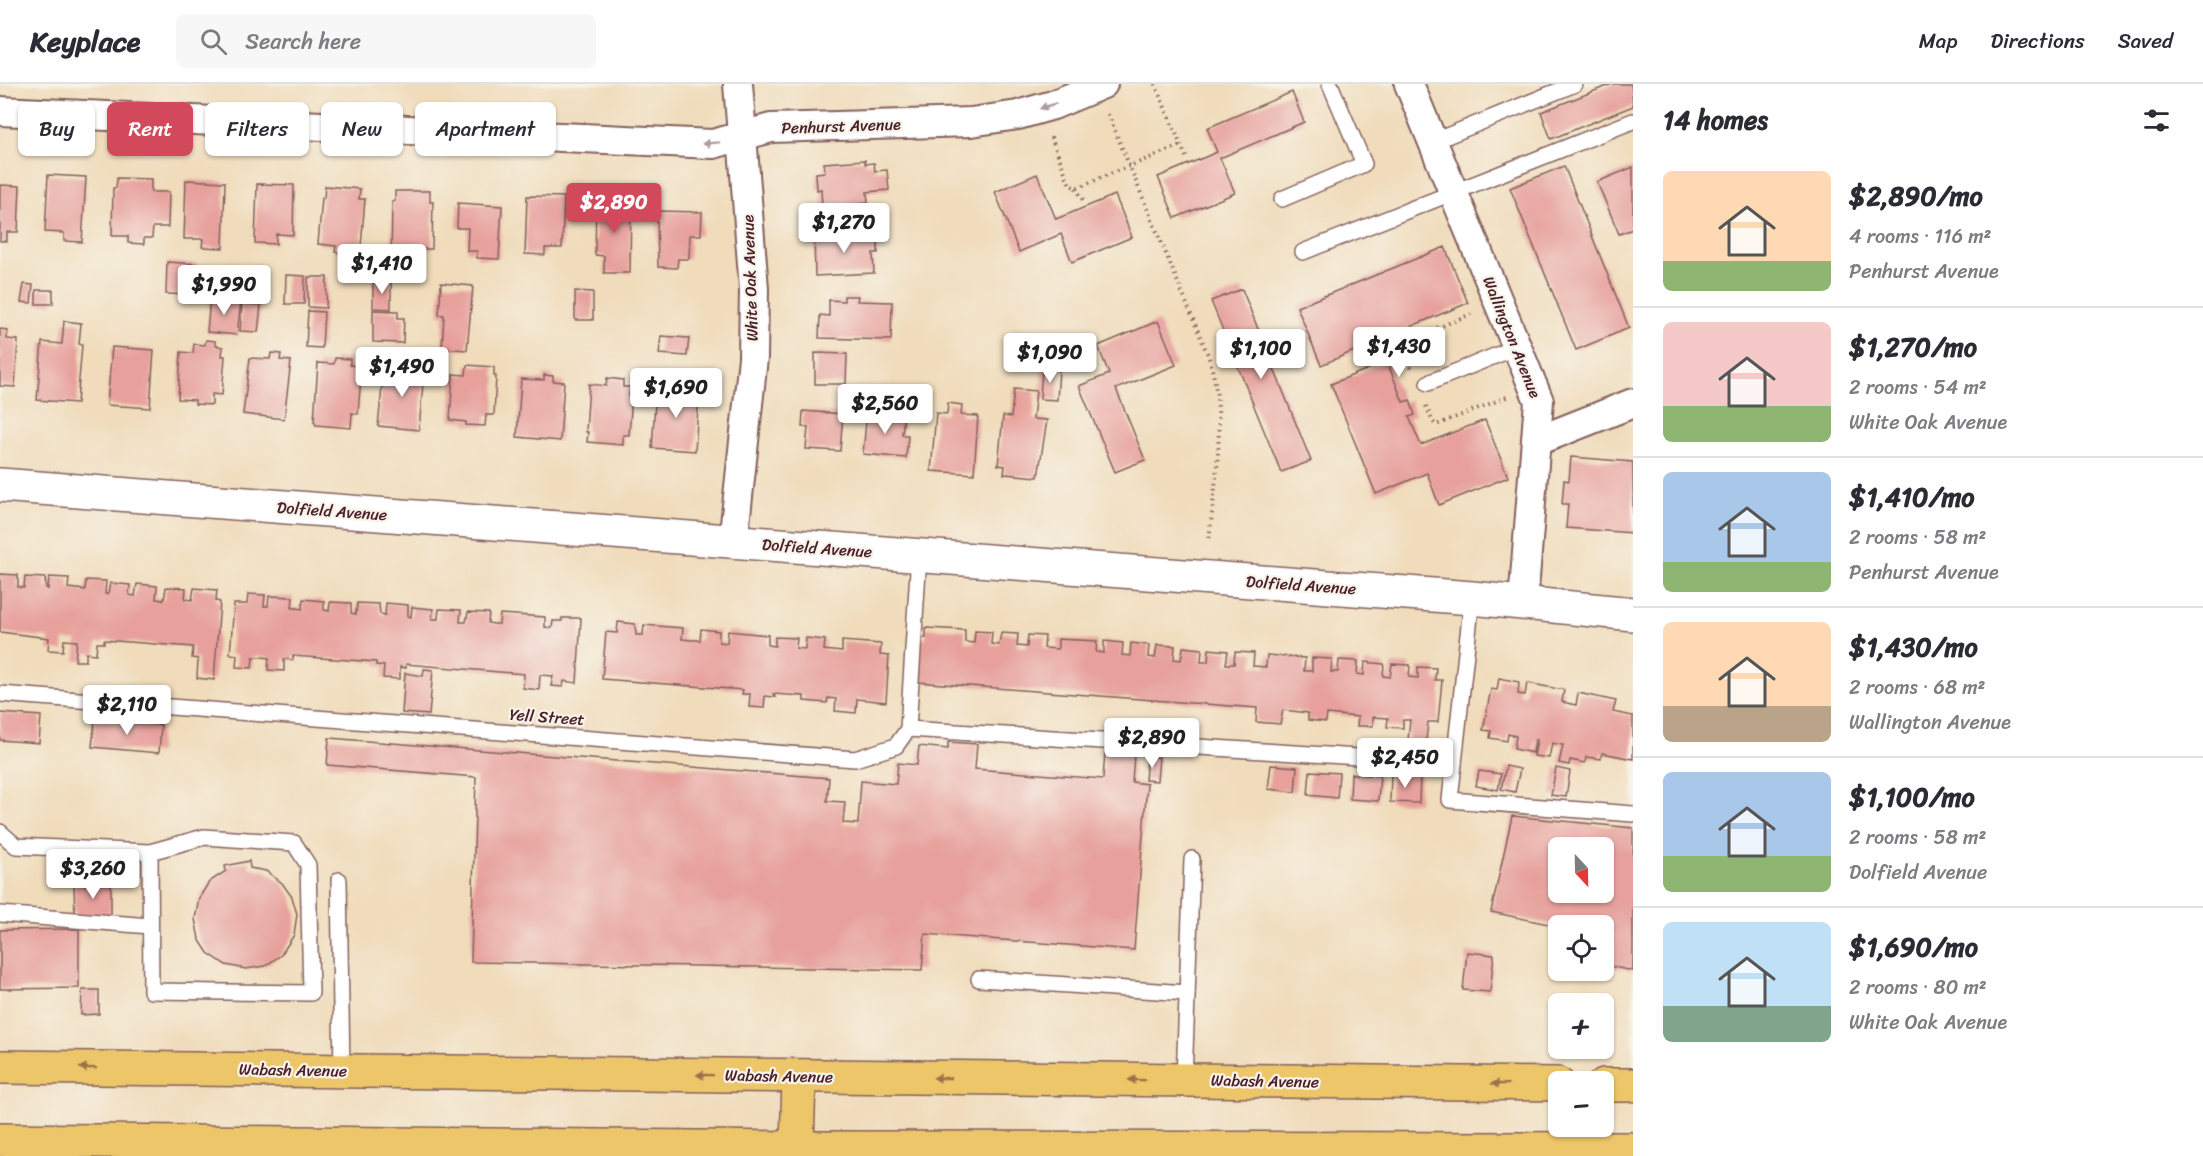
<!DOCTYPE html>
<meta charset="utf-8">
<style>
:root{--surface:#fff;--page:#f7f7f7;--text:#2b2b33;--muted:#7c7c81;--line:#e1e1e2;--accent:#d1495b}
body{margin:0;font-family:Sriracha,sans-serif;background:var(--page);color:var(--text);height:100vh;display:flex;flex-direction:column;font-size:22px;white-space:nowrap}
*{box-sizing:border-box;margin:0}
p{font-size:20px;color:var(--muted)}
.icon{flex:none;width:33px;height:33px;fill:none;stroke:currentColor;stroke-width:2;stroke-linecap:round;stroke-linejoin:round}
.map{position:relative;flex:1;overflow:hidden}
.drawer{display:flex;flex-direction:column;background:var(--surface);width:570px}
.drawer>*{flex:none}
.hud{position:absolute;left:18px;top:18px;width:570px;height:54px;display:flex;gap:12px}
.needle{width:39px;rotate:158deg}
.buttons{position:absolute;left:1548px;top:753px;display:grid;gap:12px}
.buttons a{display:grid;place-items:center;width:66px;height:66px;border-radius:9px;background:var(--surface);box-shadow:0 2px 4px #0004;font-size:30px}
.price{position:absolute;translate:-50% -51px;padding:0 14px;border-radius:6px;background:#fff;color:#222;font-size:20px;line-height:39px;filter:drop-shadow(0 2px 3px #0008)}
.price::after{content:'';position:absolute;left:50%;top:36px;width:18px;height:14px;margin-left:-9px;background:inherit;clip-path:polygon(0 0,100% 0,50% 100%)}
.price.on{background:var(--accent);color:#fff}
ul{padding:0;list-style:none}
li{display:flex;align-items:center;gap:18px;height:150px;padding:0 30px}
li+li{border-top:2px solid var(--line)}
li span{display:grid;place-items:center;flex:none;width:168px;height:120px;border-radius:9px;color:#555}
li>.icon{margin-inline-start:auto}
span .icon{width:72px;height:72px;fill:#fffc;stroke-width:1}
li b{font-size:26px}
h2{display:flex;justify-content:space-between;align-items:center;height:72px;padding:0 30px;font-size:26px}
.pill{padding:0 21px;border-radius:9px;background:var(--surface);box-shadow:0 2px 4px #0004;font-size:21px;line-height:54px}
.pill.on{background:var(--accent);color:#fff}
header{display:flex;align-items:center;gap:36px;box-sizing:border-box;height:84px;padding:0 30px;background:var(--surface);border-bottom:2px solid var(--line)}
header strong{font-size:28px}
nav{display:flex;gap:33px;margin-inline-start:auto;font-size:21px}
.search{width:420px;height:54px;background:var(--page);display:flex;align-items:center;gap:15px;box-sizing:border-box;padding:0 21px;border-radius:9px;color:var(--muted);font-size:22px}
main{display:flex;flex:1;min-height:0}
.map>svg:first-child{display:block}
</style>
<header>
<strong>Keyplace</strong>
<div class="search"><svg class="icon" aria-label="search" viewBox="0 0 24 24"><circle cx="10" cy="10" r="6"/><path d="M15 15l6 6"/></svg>Search here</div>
<nav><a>Map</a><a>Directions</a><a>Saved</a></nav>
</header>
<main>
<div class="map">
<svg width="1633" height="1072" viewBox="0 0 1633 1072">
<rect width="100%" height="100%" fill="#f7f3e8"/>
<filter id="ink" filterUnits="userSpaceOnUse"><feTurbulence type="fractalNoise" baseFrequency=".0167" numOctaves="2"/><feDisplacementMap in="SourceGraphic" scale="12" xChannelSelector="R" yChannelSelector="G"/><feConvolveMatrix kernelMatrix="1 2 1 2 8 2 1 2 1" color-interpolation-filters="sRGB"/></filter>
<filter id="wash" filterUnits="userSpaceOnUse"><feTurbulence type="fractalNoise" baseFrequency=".008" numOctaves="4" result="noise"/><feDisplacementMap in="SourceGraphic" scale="24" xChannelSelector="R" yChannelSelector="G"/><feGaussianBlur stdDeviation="1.35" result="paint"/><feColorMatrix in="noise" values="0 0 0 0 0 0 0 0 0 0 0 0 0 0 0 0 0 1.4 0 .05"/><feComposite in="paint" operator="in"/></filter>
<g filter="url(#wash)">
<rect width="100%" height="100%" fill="#f0dcbb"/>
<g id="blocks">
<g fill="#e7a09c" fill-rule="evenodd">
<path d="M1612 0H1631L1633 22 1551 55 1541 28Z"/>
<path d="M1292 8 1304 38 1220 74 1235 109 1175 134 1158 93 1217 68 1207 44Z"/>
<path d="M865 76V80L874 79 875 87 887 86 889 106 867 108 868 119 822 123 821 105 817 106 816 89 825 88 824 79Z"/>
<path d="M1564 82 1629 244 1576 266 1510 104Z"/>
<path d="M1633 83V145L1619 150 1597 98Z"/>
<path d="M1037 90 1056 135 1115 111 1132 153 1072 178 1061 150 1019 168 995 108Z"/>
<path d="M48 91 86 93 82 158 64 157V149L45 148Z"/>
<path d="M117 94 151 95V108H169L168 143H153L152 154H144V160L128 159V152H112L113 104H116Z"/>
<path d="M186 96 225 98 223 164 202 163 203 155H184Z"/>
<path d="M257 100 294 101 293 151 276 150V160L255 159Z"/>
<path d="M0 101 20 102 18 148H7V157H0Z"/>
<path d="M325 102 360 105 359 115H365L361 163 352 162 351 170 335 168 336 162 318 160 322 114H324Z"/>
<path d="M395 107H430V118H433L432 165H422V183H391L392 117H395Z"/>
<path d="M527 112 564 113 562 164H545V171L525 170Z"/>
<path d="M596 115 631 116 630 189H604V172L595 171Z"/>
<path d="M458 119 502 122 499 175 477 174V167H467L468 144H457Z"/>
<path d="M657 127 702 128 701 151H690L689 175H678L677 184 658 183Z"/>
<path d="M872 148V159L878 158V169H873L874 189 815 192 814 150Z"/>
<path d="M1445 163 1468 219 1390 251 1400 276 1388 280 1403 318 1410 316 1415 331 1409 333 1421 361 1485 336 1508 393 1439 421 1427 389 1376 410 1331 300 1383 279 1375 258 1321 281 1297 223Z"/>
<path d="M167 178 197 180 196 211 166 210Z"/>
<path d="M286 191 305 192 304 220H285Z"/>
<path d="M308 193H327L326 224 308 223Z"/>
<path d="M373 197 391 198V225L373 224Z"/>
<path d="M441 199 473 202 467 266 442 264 444 231H439Z"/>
<path d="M24 200 33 201 31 219 21 218Z"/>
<path d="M1242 205 1311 377 1281 388 1211 217Z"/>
<rect x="36" y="206" width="17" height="14"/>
<path d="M575 207 593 208V236H575Z"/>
<path d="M844 212H858L857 217 892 218 891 256 819 254 820 231 829 232V216L844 217Z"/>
<path d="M210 214 241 217 237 251 207 248Z"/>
<path d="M242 220 261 221 258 248 240 247Z"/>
<path d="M373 226 398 227V234H404L403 259 373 258Z"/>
<path d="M308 227 324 228 322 264 306 263Z"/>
<path d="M64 237 81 239 79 260 82 261 77 319 37 316 42 258 62 260Z"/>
<path d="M1158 237 1176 281 1116 305 1145 376 1115 388 1079 302 1109 290 1098 262Z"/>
<path d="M0 245 8 246 7 255 18 256 15 303 0 302Z"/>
<path d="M661 252 689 254 687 272 659 270Z"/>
<path d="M206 256 215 257V261L223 263 222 272H225L222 311 212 310V321L195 320V316L178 315 181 268 193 269 194 260 205 261Z"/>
<path d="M112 263 154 266 150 324 107 321Z"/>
<path d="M271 269 281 270 280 276 291 277 284 335 243 330 250 274 270 275Z"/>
<path d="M815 269 847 270 846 300H815Z"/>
<path d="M335 274 350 275V281L357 282V291L361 292 358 330 352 329 351 344 316 341 314 337 318 279 334 280Z"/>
<path d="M404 279 421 281 420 288H424L419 346 378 342 384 284 403 286Z"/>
<path d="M467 281 494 283V292H496L494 331H486L485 342 466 341V338L450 336 453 290 466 291Z"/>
<path d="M1042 285 1059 286 1057 316 1040 315Z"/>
<path d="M544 291 553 292V297L564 298 560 357 517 353 521 295 544 296Z"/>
<path d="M607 294 623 296V303H630L629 312 632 313 629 351H623V361L587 358 588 348H586L589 300 606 302Z"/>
<path d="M676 301 690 302 689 308 699 309 695 367 652 364 656 305 675 307Z"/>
<path d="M1014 305 1036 307 1033 335 1047 336 1038 393 1004 390 1005 382 998 381 1003 332 1011 333Z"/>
<path d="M948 319 962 321 961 331 978 332 974 390 931 387 936 329 947 330Z"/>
<path d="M803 327 843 330 840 367 806 365 808 343H802Z"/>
<path d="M867 327 904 330 902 351H908L906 374 863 370Z"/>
<path d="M1571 373 1633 378V449L1566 444 1568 420H1562L1564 396 1569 397Z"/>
<path d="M0 490 18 491V503L24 504 25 493 45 494 46 504 48 505 49 493 69 494 68 504 85 506 86 496 106 497 105 510H108L110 499 130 501 129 511 135 512 137 500 157 502 156 515 164 516 166 503 186 504 185 515 192 516 194 504 217 506 216 517 220 518 214 596 197 594 198 575 192 574 193 563 104 556V559H97L96 570 86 569V577H75L77 557 64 556 63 567 48 566 49 554 0 548Z"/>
<path d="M248 510 265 511 264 522H268L269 512 293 513 292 524H296L302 525 303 515 324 517V526L329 527 330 518 351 519V529L356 530 357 519 379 520 380 530 385 531 386 519 408 521V532L411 533 412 523 433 525 432 535H438L439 525 461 526 460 538H466L468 528 489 529 488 539 494 540H499L500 530 545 533V543L552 544 553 537H562V534H581L577 599 564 597 563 603 551 602 553 592 540 591 539 606 523 604 524 590 406 580V584L400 583V595L383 594 384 582 376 581V578L293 572V576L284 575V587L268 586 269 574 262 573H253L252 584 236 583 237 571 230 570 234 520H247Z"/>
<path d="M618 538 635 540 636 551H643L644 541 683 544 682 555 691 556H700L701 545 719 547V558L727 559 728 547 768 551V561L775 562V553L797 554 796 564 805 565 806 554 825 556 824 566 842 568V557L881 560 880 571 889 572 886 618 857 615 856 629 835 627 836 615 828 614 827 619 804 617V612L773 610 775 613 765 612 764 624 749 623 750 610H742L743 606 602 595 606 548 617 549Z"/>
<path d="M926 544 965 546V558L974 559 975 547 992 548 991 560 999 561 1001 549 1018 550 1017 562 1027 563 1028 551 1045 552 1044 564 1058 565V555L1097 557 1096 568 1104 569V557L1123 559 1122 571 1130 572 1131 559 1149 561 1148 573 1155 574 1157 561 1175 562 1174 575 1181 576 1183 563 1202 565 1201 578H1208L1209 565 1228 567 1226 580H1234L1235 568 1254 569 1253 582 1266 583 1267 571 1305 574 1304 587H1312V574L1332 575 1331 588H1338L1339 576 1358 577 1357 590 1364 591 1365 578 1384 580 1383 592 1390 593 1392 580 1410 581 1409 593 1418 594V583L1436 584 1435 596H1442L1438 638H1428L1426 657 1408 656 1410 636H1403V644L1387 643 1388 634 1373 633V642H1357L1358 633 1327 630 1326 638 1308 636V629L1283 626 1280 640 1256 638 1257 624 917 598 921 554H926Z"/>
<path d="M424 585 433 586 429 631 402 629 405 589 423 592Z"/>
<path d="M1499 594 1519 598 1518 610 1525 611 1527 599 1564 606 1562 618 1576 621 1578 609 1616 617 1613 628 1633 632V675L1602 669 1601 675 1586 673 1585 679 1570 676 1569 681 1559 679 1563 661 1552 659 1549 674 1534 672 1537 656H1535L1533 669 1514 665 1516 652 1508 650 1507 657 1490 654 1491 647 1483 646 1491 605 1497 606Z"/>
<path d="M0 629 41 632 39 659 0 656Z"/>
<path d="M95 635 161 641 159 669 92 663Z"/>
<path d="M329 654 829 694 827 717 845 718 843 739 858 740 861 697 896 700 898 679 917 681 919 662 948 665V658L977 660 975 685 1103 695 1105 668 1134 670 1132 698 1147 700 1134 866 925 850 922 886 471 878 476 693 327 681Z"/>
<path d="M1147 673H1159L1157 697 1145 696Z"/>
<path d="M1271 681 1297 683 1295 708 1268 705Z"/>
<path d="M1506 682 1520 685 1515 708 1501 705Z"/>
<path d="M1556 684 1570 687 1566 713 1551 711Z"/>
<path d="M1310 687 1339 689 1337 714 1308 711Z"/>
<path d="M1479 687 1501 690 1498 706 1476 702Z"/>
<path d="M1351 690 1380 692 1378 717 1350 715Z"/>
<path d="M1391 691 1420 692 1419 719 1390 718Z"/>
<path d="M1512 732 1633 744V887L1604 881V842H1558L1491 828ZM1558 764H1604V808H1558Z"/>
<path d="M249 777 250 784 266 787 282 799 292 813 297 830 294 851 281 871 265 882 246 885 226 881 208 869 199 855 195 835 199 814 209 798 226 787 225 782Z"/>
<path d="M111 800V831H75L74 801Z"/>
<path d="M79 845V904L0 905V846Z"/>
<path d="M1467 868 1494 871 1490 908 1463 906Z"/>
<path d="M82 906H99V930L81 931Z"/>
</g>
</g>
</g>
<g filter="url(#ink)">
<use href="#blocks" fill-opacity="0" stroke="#84615d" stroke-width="1.5"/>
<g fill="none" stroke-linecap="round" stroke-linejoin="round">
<g stroke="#84615d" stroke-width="18">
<g id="service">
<path d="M1432 58 1575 0"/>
<path d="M1282 115 1364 80 1330 0"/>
<path d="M1303 168 1633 37"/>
<path d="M1428 299 1517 263"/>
<path d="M1472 514 1450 716 1633 730"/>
<path d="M0 610 855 675 896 662 908 645 919 471"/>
<path d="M908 645 1454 679"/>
<path d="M0 748 16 762 150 768 204 753 294 759 308 781 311 909 151 907 150 768"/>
<path d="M339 796 342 987"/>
<path d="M0 830 150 842"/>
<path d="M979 895 1187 909"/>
<path d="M1184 996 1192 775"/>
</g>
</g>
<g stroke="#84615d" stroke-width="32">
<g id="minor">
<path d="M1409 0 1539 317 1523 519"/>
<path d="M0 27 713 60 771 44 971 38 1018 31 1053 21 1103 0"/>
<path d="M1537 357 1633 319"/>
<path d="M733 459 753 274 754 205 738 0"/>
</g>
</g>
<g stroke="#84615d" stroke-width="36">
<path id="tertiary" d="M0 401 1472 514 1633 530"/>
</g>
<g stroke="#84615d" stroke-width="36">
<g id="primary">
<path d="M0 983 1558 1000"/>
<path d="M1604 1001H1633"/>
<path d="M0 1056 797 1064 1633 1065"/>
<path d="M797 1064 799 993"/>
</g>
</g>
<g stroke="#84615d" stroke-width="4" stroke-dasharray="1.5 4.5" stroke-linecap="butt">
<path d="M1155 0 1186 73"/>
<path d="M1108 30 1208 271C1228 332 1215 395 1209 457"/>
<path d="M1051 53 1070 101 1076 104 1181 61"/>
<path d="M1076 104 1083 116"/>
<path d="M1411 284 1401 259 1471 230"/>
<path d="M1426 322 1433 338 1436 341 1507 313"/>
</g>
<use href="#service" stroke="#fff" stroke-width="15"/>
<use href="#minor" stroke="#fff" stroke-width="28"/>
<use href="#tertiary" stroke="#fff" stroke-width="33"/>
<use href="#primary" stroke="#ecc669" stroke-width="33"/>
</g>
<defs><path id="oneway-solid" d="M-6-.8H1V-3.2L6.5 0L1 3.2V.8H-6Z" transform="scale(1.5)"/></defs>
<g fill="#ae9aa0">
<use href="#oneway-solid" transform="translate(1048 22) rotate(162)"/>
<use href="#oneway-solid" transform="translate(711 59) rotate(176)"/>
</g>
<g fill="#9b724a">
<use href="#oneway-solid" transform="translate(88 984) rotate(-179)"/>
<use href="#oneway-solid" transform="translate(705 991) rotate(-179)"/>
<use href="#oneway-solid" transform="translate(942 994) rotate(-179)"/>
<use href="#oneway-solid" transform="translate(1137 996) rotate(-179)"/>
<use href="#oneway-solid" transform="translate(1500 1000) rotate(-179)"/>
</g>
</g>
<g text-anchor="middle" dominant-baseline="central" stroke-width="4.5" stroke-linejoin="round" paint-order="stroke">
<g font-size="16" fill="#4a1f2b" stroke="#f7f3e8">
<text transform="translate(841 42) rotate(-2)">Penhurst Avenue</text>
<text transform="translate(750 194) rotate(-92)">White Oak Avenue</text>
<text transform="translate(1512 253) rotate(68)">Wallington Avenue</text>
<text transform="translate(332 427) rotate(4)">Dolfield Avenue</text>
<text transform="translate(817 464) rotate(4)">Dolfield Avenue</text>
<text transform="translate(1301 501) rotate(4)">Dolfield Avenue</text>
<text transform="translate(547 633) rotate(4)">Yell Street</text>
<text transform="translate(293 986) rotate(1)">Wabash Avenue</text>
<text transform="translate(779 992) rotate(1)">Wabash Avenue</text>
<text transform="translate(1265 997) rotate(1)">Wabash Avenue</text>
</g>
</g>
</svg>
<div class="buttons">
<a><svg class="needle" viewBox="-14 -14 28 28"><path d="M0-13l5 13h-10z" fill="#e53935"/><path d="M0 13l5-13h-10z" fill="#7c7c81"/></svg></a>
<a><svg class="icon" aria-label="locate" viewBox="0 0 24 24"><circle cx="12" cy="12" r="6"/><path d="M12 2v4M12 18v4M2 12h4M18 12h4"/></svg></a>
<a>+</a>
<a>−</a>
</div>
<b class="price on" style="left:614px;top:150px">$2,890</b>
<b class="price" style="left:844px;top:170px">$1,270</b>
<b class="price" style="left:382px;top:211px">$1,410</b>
<b class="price" style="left:224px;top:232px">$1,990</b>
<b class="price" style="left:1399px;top:294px">$1,430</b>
<b class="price" style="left:1261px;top:296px">$1,100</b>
<b class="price" style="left:1050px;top:300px">$1,090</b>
<b class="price" style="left:402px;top:314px">$1,490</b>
<b class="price" style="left:676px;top:335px">$1,690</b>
<b class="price" style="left:885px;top:351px">$2,560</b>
<b class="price" style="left:127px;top:652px">$2,110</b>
<b class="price" style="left:1152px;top:685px">$2,890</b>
<b class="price" style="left:1405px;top:705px">$2,450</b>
<b class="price" style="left:93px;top:816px">$3,260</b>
<div class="hud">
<a class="pill">Buy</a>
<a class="pill on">Rent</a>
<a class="pill">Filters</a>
<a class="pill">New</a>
<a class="pill">Apartment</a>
</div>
</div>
<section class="drawer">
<h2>14 homes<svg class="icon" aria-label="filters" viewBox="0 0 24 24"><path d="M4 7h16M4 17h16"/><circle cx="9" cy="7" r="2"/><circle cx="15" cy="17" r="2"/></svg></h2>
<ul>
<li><span style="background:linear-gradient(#ffd9b3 75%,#8fb573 0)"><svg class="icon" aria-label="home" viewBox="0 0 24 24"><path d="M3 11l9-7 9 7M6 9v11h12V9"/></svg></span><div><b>$2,890/mo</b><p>4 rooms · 116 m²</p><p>Penhurst Avenue</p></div></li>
<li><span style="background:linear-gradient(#f6c9c9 70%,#8fb573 0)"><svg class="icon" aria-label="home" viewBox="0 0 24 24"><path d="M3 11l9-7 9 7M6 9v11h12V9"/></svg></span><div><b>$1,270/mo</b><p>2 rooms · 54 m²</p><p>White Oak Avenue</p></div></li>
<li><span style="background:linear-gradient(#a9c7e8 75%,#8fb573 0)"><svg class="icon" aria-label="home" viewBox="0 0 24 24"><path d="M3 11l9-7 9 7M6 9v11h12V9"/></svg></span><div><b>$1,410/mo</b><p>2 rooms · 58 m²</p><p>Penhurst Avenue</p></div></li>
<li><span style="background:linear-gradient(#ffd9b3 70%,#b9a48a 0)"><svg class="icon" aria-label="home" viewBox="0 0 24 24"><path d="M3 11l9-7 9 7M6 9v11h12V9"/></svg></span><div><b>$1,430/mo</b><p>2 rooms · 68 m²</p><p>Wallington Avenue</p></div></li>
<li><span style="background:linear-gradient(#a9c7e8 70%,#8fb573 0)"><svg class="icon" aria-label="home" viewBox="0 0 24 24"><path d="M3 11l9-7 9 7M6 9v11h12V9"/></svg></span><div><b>$1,100/mo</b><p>2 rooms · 58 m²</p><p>Dolfield Avenue</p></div></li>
<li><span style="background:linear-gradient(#bfe0f5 70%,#7fa58c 0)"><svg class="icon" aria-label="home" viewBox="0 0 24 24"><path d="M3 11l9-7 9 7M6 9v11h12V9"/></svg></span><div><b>$1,690/mo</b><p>2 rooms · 80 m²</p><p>White Oak Avenue</p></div></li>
</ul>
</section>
</main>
